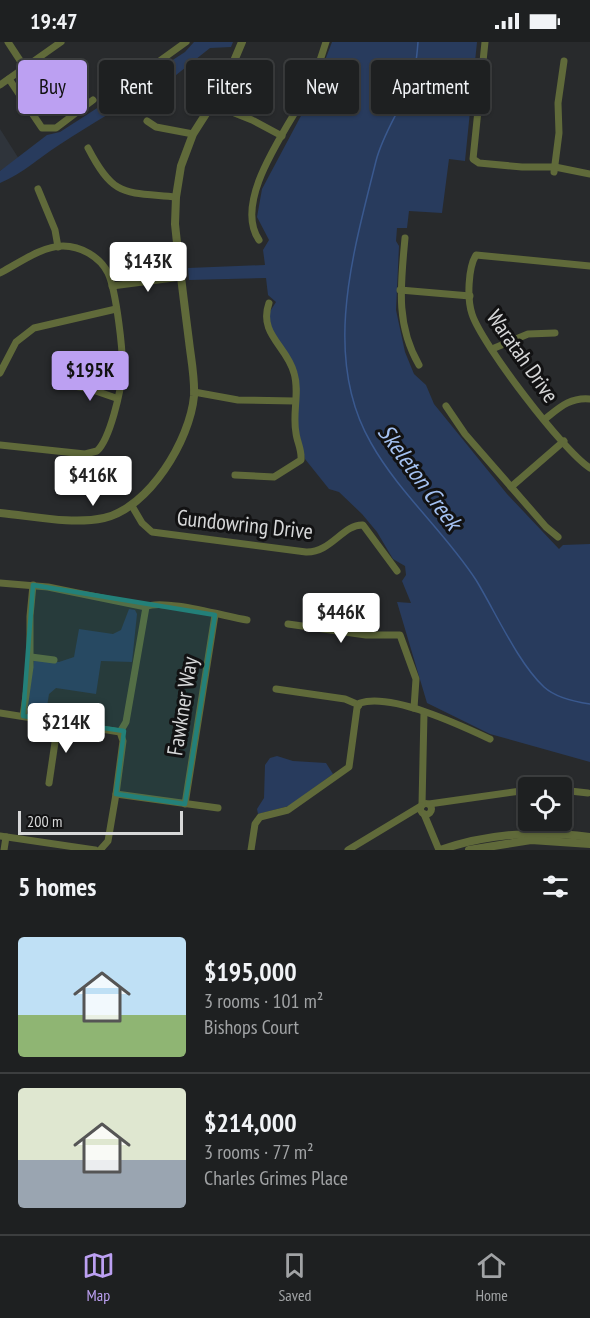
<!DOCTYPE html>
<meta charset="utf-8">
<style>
:root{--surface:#1e2021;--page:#26282a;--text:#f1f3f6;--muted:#a1a3a5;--line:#3c3e3f;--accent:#bca0f2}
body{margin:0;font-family:"PT Sans Narrow",sans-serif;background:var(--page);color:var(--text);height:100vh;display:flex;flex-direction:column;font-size:22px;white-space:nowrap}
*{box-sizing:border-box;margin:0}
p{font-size:20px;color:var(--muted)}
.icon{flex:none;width:33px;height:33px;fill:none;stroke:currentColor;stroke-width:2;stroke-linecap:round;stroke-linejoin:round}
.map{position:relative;height:808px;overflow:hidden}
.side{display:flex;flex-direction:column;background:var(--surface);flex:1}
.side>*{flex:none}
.guide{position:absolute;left:18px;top:18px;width:555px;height:54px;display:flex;gap:12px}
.fabs{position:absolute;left:518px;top:735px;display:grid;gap:12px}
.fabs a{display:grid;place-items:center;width:54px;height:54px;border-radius:6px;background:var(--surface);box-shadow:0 2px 4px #0004,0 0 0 2px var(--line);font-size:30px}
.scale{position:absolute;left:18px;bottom:15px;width:165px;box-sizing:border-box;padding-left:6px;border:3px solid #d7d8d9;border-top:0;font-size:16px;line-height:21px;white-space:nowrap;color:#d7d8d9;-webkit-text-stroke:4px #121213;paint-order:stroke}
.price{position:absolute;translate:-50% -51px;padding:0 14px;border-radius:6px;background:#fff;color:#222;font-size:20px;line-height:39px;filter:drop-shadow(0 2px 3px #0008)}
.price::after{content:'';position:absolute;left:50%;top:36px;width:18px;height:14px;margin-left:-9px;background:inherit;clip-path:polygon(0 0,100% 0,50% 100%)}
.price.selected{background:var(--accent);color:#111}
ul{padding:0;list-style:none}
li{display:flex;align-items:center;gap:18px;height:150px;padding:0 18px}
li+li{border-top:2px solid var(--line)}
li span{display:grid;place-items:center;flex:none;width:168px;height:120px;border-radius:6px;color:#555}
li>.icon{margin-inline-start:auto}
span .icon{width:72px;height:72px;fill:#fffc;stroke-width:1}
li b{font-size:26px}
h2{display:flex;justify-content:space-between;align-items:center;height:72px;padding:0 18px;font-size:26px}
.chip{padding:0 21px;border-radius:6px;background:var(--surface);box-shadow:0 2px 4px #0004,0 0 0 2px var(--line);font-size:21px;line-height:54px}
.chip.selected{background:var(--accent);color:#111}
.status{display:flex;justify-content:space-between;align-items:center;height:42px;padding:0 30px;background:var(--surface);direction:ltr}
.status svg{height:16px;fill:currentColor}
.tab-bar{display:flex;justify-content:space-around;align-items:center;height:84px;border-top:2px solid var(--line);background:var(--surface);font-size:16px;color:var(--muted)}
.tab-bar a{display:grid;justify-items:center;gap:3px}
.tab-bar .selected{color:var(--accent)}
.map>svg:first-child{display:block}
</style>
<div class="status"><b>19:47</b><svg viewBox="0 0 49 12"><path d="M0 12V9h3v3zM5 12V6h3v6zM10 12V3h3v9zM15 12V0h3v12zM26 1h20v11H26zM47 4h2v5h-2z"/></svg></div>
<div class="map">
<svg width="590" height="808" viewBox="0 0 590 808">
<rect width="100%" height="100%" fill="#282a2c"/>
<path fill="#2f343b" d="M0 87 19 117 0 129Z"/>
<g fill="#283b5d">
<path d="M194 0H233L231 5 210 6 166 41 161 38C128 61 93 81 59 103 37 117 24 131 0 141V129L47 93 60 90 122 50 120 45 134 35 141 37 148 34 185 10Z"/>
<path d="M332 0H477L465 119 449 117 442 171 409 169 407 186H397L396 199 399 204 396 268 405 310 414 332 426 343 434 362 507 452 559 507 563 503 590 502V720L490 692 427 661 397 560 411 561 402 539 406 533 405 524 393 517 377 490 362 472 339 450 329 447 305 417 297 383 298 346 271 287 269 271 276 260 268 253 266 236 189 238 188 226 265 223 263 208 269 198 257 175 262 147 311 55Z"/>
<path d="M129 567 135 568 137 572 132 620 101 619 96 652 56 646 49 652 46 671 27 668 34 618 59 620 74 615 79 587 113 592 121 588Z"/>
<path d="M277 714 293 719 326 721 333 732 289 764 258 772 257 767 264 756 265 723 270 716Z"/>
</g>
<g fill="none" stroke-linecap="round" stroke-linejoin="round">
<path stroke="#3a598f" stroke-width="1.5" d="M418 0C417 13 416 28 411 40 401 67 383 91 376 119 354 208 321 315 371 401 399 451 445 490 476 538 495 569 518 621 544 645 555 655 576 660 590 662"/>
<g stroke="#606a3a" stroke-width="7">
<path d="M8 0 25 26"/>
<path d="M485 0 473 117 479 121 522 125H555L590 132"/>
<path d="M142 27 154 23 186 0"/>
<path d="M9 37 42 86H56L93 58"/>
<path d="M0 43 61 0"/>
<path d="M212 62 252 78 282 94"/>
<path d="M147 79 156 85 193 92"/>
<path d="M88 106C114 156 124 150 176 155"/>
<path d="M554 130 559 91 558 61 564 19"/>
<path d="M38 147 55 188 58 205"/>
<path d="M405 196C401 241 395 282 419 323"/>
<path d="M259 198C231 157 292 81 310 44 317 30 321 15 326 0"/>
<path d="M590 224 476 213C468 226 467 257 472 272 481 301 564 410 590 426"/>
<path d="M0 231C19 221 42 204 63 204 81 204 100 215 108 231 116 248 124 312 122 331 121 349 110 397 97 409L85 412 0 403"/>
<path d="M112 244 181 235"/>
<path d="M400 248 470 254"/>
<path d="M492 307 528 292 555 291"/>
<path d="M0 331 16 300 34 286 116 267"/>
<path d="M66 343 87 346 116 356"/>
<path d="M194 350 238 358 295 359"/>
<path d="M446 364 465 392 546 485 558 495"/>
<path d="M545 377C559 366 570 355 590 357"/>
<path d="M235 433 274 435 301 418C302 408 297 400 296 391 292 371 300 350 294 331 287 304 258 292 269 261"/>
<path d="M511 445 564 399"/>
<path d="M132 464 142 481 152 490 306 510C331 511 343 482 363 483L397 529"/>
<path d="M0 541 48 545 146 565"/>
<path d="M288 582 366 593H400L416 637 414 666"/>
<path d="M31 615 54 618"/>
<path d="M276 647 345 657 359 663"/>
<path d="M0 671 120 690 123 699 116 752"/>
<path d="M23 674 30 625V574L33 543"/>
<path d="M120 690 126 680 146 565C161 556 227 575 247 578"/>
<path d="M49 741 58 680"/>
<path d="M561 748 588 751"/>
<circle cx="426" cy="767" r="5.5"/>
<path d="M185 762 215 573"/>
<path d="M429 762 528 748"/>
<path d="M422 763 424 671"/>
<path d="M424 772 439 808"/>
<path d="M0 794 95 808"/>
<path d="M4 808 6 795"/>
<path d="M100 808 108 799 116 752 218 766"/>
<path d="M251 808 255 782 260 775 288 768 349 725 357 666 360 661C392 651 460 683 490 697"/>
<path d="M348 808 421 764"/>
</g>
<g stroke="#606a3a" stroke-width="8">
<path d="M0 471C33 474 72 483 104 476 149 466 190 398 194 354 195 336 191 317 189 299 184 260 179 221 175 182L176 155 181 124 193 92 223 45 242 0"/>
<path d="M440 808C490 791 538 788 590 795"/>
<path d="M469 808 531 798 590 802"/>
</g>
</g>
<path fill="#238079" fill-opacity="0.2" stroke="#238079" stroke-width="4.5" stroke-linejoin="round" d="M33 543 215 573 185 762 116 752 124 689 23 674Z"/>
<g text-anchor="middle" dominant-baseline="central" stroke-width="6" stroke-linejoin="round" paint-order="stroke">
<g font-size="22" fill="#d7d8d9" stroke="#121213">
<text transform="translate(523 314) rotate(55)">Waratah Drive</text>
<text transform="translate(245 482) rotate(6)">Gundowring Drive</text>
<text transform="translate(182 664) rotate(-81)">Fawkner Way</text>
</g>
<g font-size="24" font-style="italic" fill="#a4c1f1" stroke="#121213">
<text transform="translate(420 435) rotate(54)">Skeleton Creek</text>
</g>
</g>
</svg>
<div class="fabs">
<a><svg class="icon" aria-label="locate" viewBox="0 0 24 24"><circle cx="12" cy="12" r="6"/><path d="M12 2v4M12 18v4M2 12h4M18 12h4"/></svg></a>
</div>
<div class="scale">200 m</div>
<b class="price" style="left:148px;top:251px">$143K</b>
<b class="price selected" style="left:90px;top:360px">$195K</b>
<b class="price" style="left:93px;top:465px">$416K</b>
<b class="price" style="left:341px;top:602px">$446K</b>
<b class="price" style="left:66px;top:712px">$214K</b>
<div class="guide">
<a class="chip selected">Buy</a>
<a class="chip">Rent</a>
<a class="chip">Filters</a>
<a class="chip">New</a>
<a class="chip">Apartment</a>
</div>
</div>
<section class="side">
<h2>5 homes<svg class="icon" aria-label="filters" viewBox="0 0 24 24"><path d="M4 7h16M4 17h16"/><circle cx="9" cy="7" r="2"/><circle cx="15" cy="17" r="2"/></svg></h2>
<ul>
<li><span style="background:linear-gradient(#bfe0f5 65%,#8fb573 0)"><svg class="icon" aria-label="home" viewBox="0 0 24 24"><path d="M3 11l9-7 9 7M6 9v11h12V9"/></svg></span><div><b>$195,000</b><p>3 rooms · 101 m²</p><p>Bishops Court</p></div></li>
<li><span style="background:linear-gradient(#dfe7d0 60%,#9aa5b1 0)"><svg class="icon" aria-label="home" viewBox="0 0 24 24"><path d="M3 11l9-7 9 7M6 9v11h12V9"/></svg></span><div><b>$214,000</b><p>3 rooms · 77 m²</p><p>Charles Grimes Place</p></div></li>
</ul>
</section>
<nav class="tab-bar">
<a class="selected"><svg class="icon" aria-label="map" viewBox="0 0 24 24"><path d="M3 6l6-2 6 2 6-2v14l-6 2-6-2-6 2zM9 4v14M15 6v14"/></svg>Map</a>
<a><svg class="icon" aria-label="saved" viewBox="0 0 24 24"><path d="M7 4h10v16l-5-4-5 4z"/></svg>Saved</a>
<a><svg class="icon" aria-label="home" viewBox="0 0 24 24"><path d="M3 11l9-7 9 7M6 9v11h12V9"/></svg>Home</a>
</nav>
